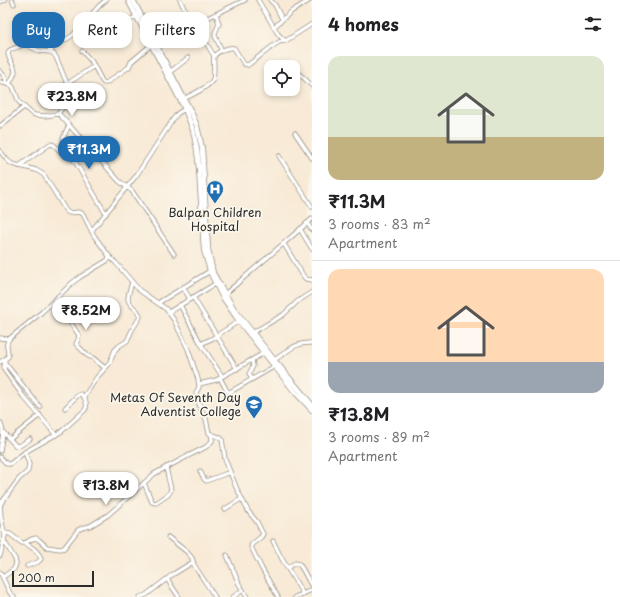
<!DOCTYPE html>
<meta charset="utf-8">
<style>
:root{--surface:#fff;--page:#f6f6f6;--text:#202124;--muted:#757577;--line:#e0e0e0;--accent:#1f6fb2}
body{margin:0;font-family:"Playpen Sans",sans-serif;background:var(--page);color:var(--text);height:100vh;display:flex;flex-direction:column;font-size:15px;white-space:nowrap}
*{box-sizing:border-box;margin:0}
p{font-size:13px;color:var(--muted)}
.icon{flex:none;width:22px;height:22px;fill:none;stroke:currentColor;stroke-width:2;stroke-linecap:round;stroke-linejoin:round}
.map{position:relative;flex:1;overflow:hidden}
.side{display:flex;flex-direction:column;background:var(--surface);width:308px}
.side>*{flex:none}
.banner{position:absolute;left:12px;top:12px;width:240px;height:36px;display:flex;gap:8px}
.fabs{position:absolute;left:264px;top:60px;display:grid;gap:8px}
.fabs a{display:grid;place-items:center;width:36px;height:36px;border-radius:8px;background:var(--surface);box-shadow:0 2px 6px #0003;font-size:20px}
.scale{position:absolute;left:12px;bottom:10px;width:82px;box-sizing:border-box;padding-left:4px;border:2px solid #2b2b2b;border-top:0;font-size:11px;line-height:14px;white-space:nowrap;color:#2b2b2b;-webkit-text-stroke:3px #fbf7ec;paint-order:stroke}
.price{position:absolute;translate:-50% -34px;padding:0 9px;border-radius:14px;background:#fff;color:#222;font-size:13px;line-height:26px;filter:drop-shadow(0 1px 2px #0008)}
.price::after{content:'';position:absolute;left:50%;top:24px;width:12px;height:9px;margin-left:-6px;background:inherit;clip-path:polygon(0 0,100% 0,50% 100%)}
.price.current{background:var(--accent);color:#fff}
ul{padding:0;list-style:none}
li{display:grid;align-content:center;gap:8px;height:212px;padding:0 16px}
li+li{border-top:1px solid var(--line)}
li span{display:grid;place-items:center;height:124px;border-radius:12px;color:#555}
li>.icon{margin-inline-start:auto}
span .icon{width:72px;height:72px;fill:#fffc;stroke-width:1}
li b{font-size:17px}
h2{display:flex;justify-content:space-between;align-items:center;height:48px;padding:0 16px;font-size:17px}
.pill{padding:0 14px;border-radius:12px;background:var(--surface);box-shadow:0 2px 6px #0003;font-size:14px;line-height:36px}
.pill.current{background:var(--accent);color:#fff}
main{display:flex;flex:1;min-height:0}
.map>svg:first-child{display:block}
</style>
<main>
<div class="map">
<svg width="312" height="597" viewBox="0 0 312 597">
<rect width="100%" height="100%" fill="#fbf7ec"/>
<filter id="ink" filterUnits="userSpaceOnUse"><feTurbulence type="fractalNoise" baseFrequency=".025" numOctaves="2"/><feDisplacementMap in="SourceGraphic" scale="8" xChannelSelector="R" yChannelSelector="G"/><feConvolveMatrix kernelMatrix="1 2 1 2 8 2 1 2 1" color-interpolation-filters="sRGB"/></filter>
<filter id="wash" filterUnits="userSpaceOnUse"><feTurbulence type="fractalNoise" baseFrequency=".012" numOctaves="4" result="noise"/><feDisplacementMap in="SourceGraphic" scale="16" xChannelSelector="R" yChannelSelector="G"/><feGaussianBlur stdDeviation="0.9" result="paint"/><feColorMatrix in="noise" values="0 0 0 0 0 0 0 0 0 0 0 0 0 0 0 0 0 1.4 0 .05"/><feComposite in="paint" operator="in"/></filter>
<g filter="url(#wash)">
<rect width="100%" height="100%" fill="#f8ead6"/>
</g>
<g filter="url(#ink)">
<g fill="none" stroke-linecap="round" stroke-linejoin="round">
<g stroke="#928a80" stroke-width="5">
<g id="minor">
<path d="M12 0 14 4"/>
<path d="M180 0 190 20 194 23 199 22 245 0"/>
<path d="M258 0 278 34 285 41"/>
<path d="M270 0 275 5 282 19"/>
<path d="M0 2 5 0"/>
<path d="M216 14 219 24 218 26 215 33V36L222 51"/>
<path d="M194 23 214 56"/>
<path d="M103 26 109 19 113 16 116 17 124 23 137 16"/>
<path d="M274 27 292 11 310 0"/>
<path d="M16 35 32 31"/>
<path d="M29 45 32 31H46L51 32 52 33 55 47"/>
<path d="M49 51 73 35 100 5 106 0"/>
<path d="M82 51 92 62 102 81 104 83H106L129 67 131 62 151 45"/>
<path d="M293 69 304 78 312 86"/>
<path d="M0 71 5 77 7 84"/>
<path d="M170 72 188 58"/>
<path d="M0 82 11 85 13 87 19 102 31 113 35 115 45 116 58 114 60 115 111 172 119 181 132 191 174 254"/>
<path d="M9 84C11 80 15 75 15 71 15 65 5 56 9 51 11 49 15 48 18 47 30 42 30 49 40 51 49 53 51 49 56 57L70 91 67 101 58 114"/>
<path d="M67 84 94 66"/>
<path d="M183 99C190 96 211 86 213 79 215 72 213 63 214 56 218 51 228 47 234 48L244 64 248 65 273 46 279 42 287 40 312 24"/>
<path d="M69 125 63 138 64 143 106 214"/>
<path d="M0 126 24 107"/>
<path d="M295 133 312 158"/>
<path d="M0 151 8 161 12 164 36 170 44 175 66 211 69 213 79 212 83 214 92 232"/>
<path d="M279 156 312 207"/>
<path d="M19 166 50 144 54 145 62 153 69 151"/>
<path d="M307 223 312 230"/>
<path d="M300 229 312 249"/>
<path d="M284 244 304 277 306 279 312 280"/>
<path d="M109 256 116 263 139 290 166 309 174 320 188 349 198 379 199 387 196 393 197 397 200 407 206 419 209 433C213 436 218 435 222 439L225 459 236 487 248 511 257 522 263 534 261 537 252 544 251 547 262 569 278 597"/>
<path d="M183 287 190 299"/>
<path d="M225 294 312 219"/>
<path d="M58 296 64 314 79 335 78 340 76 344 88 356 93 358 105 368"/>
<path d="M193 297 237 369"/>
<path d="M158 303 210 271"/>
<path d="M180 305 201 344 222 376"/>
<path d="M169 312 215 284"/>
<path d="M250 334 283 315 298 301 312 292"/>
<path d="M0 338 9 339"/>
<path d="M201 344 213 338 239 321"/>
<path d="M5 359 4 368 5 371 23 396 56 435"/>
<path d="M252 360 253 366 249 374 252 379"/>
<path d="M274 360C288 352 294 342 312 343"/>
<path d="M0 362 8 357C9 350 4 345 9 339L42 312 72 283 80 277 108 260 109 258V256L95 237 92 232 93 229 136 176 174 118 178 113 187 108"/>
<path d="M5 363 40 407"/>
<path d="M220 378 227 391 230 392 275 366"/>
<path d="M199 384 216 380 264 353"/>
<path d="M65 408 78 395 81 394 84 397"/>
<path d="M0 422C6 435 1 438 0 451"/>
<path d="M3 432 16 446 21 445 30 439"/>
<path d="M10 439 40 415"/>
<path d="M0 457 7 464H10L25 452 62 431 85 410C88 406 86 401 84 397L97 377 109 364 115 350 119 346 127 341 132 330 140 317C140 309 129 307 128 299 128 293 131 287 132 282"/>
<path d="M200 471 204 479 206 481 225 474 230 473"/>
<path d="M144 483 152 502 156 503 168 495 171 490 170 485 168 477 166 467"/>
<path d="M0 501 1 518 5 536 0 556"/>
<path d="M0 505 19 479 28 471 29 464 25 452"/>
<path d="M225 509 241 499"/>
<path d="M5 533 10 534 22 543H25L32 539 36 538 39 540 47 547 60 549 64 548 78 530 82 528 90 526 108 515 154 474 190 455 206 447 212 441V439L211 434"/>
<path d="M168 537 187 552 192 558 194 565 215 597"/>
<path d="M273 541 282 559 303 594"/>
<path d="M25 543C31 547 39 551 41 559L38 562 27 566"/>
<path d="M227 555 239 584 247 597"/>
<path d="M287 568 295 563 299 564 303 570 312 587"/>
<path d="M0 572 10 593 14 597"/>
<path d="M3 577 14 569 16 564 15 559 4 541"/>
<path d="M167 579 179 597"/>
<path d="M140 597 146 595 172 575 193 562"/>
<path d="M233 597 243 590"/>
<path d="M295 597 312 590"/>
</g>
</g>
<g stroke="#928a80" stroke-width="6">
<g id="major">
<path d="M128 0 185 109 193 130 197 150 199 169 204 250 211 274 222 296 239 321 295 392 312 410"/>
<path d="M133 0 191 112 197 126 202 148 208 249 213 273 222 289 234 309 275 361 312 405"/>
</g>
</g>
<use href="#minor" stroke="#fff" stroke-width="3.5"/>
<use href="#major" stroke="#fff" stroke-width="4.5"/>
</g>
</g>
<defs>
<g id="hospital-pin" transform="scale(0.9)"><path d="M0 17L-7.5 6A9.5 9.5 0 1 1 7.5 6Z" fill="#1f6fb2" stroke="#fbf7ec"/><path d="M-5-5h3v3.5h4V-5h3V5h-3V1.5h-4V5h-3Z" fill="#fff"/></g>
<g id="university-pin" transform="scale(0.9)"><path d="M0 17L-7.5 6A9.5 9.5 0 1 1 7.5 6Z" fill="#1f6fb2" stroke="#fbf7ec"/><path d="M0-5L7-2L0 1L-7-2ZM-4 1L0 2.5L4 1V4Q0 6-4 4Z" fill="#fff"/></g>
</defs>
<g fill-rule="evenodd">
<use href="#hospital-pin" x="215" y="189"/>
<use href="#university-pin" x="254" y="404"/>
</g>
<g text-anchor="middle" dominant-baseline="central" stroke-width="3.5" stroke-linejoin="round" paint-order="stroke">
<g font-size="12" fill="#2b2b2b" stroke="#fbf7ec">
<text x="215" y="212">Balpan Children<tspan x="215" dy="14">Hospital</tspan></text>
<text x="241" y="397" text-anchor="end">Metas Of Seventh Day<tspan x="241" dy="14">Adventist College</tspan></text>
</g>
</g>
</svg>
<div class="fabs">
<a><svg class="icon" aria-label="locate" viewBox="0 0 24 24"><circle cx="12" cy="12" r="6"/><path d="M12 2v4M12 18v4M2 12h4M18 12h4"/></svg></a>
</div>
<div class="scale">200 m</div>
<b class="price" style="left:72px;top:117px">₹23.8M</b>
<b class="price current" style="left:89px;top:170px">₹11.3M</b>
<b class="price" style="left:86px;top:331px">₹8.52M</b>
<b class="price" style="left:106px;top:506px">₹13.8M</b>
<div class="banner">
<a class="pill current">Buy</a>
<a class="pill">Rent</a>
<a class="pill">Filters</a>
</div>
</div>
<section class="side">
<h2>4 homes<svg class="icon" aria-label="filters" viewBox="0 0 24 24"><path d="M4 7h16M4 17h16"/><circle cx="9" cy="7" r="2"/><circle cx="15" cy="17" r="2"/></svg></h2>
<ul>
<li><span style="background:linear-gradient(#dfe7d0 65%,#c2b280 0)"><svg class="icon" aria-label="home" viewBox="0 0 24 24"><path d="M3 11l9-7 9 7M6 9v11h12V9"/></svg></span><div><b>₹11.3M</b><p>3 rooms · 83 m²</p><p>Apartment</p></div></li>
<li><span style="background:linear-gradient(#ffd9b3 75%,#9aa5b1 0)"><svg class="icon" aria-label="home" viewBox="0 0 24 24"><path d="M3 11l9-7 9 7M6 9v11h12V9"/></svg></span><div><b>₹13.8M</b><p>3 rooms · 89 m²</p><p>Apartment</p></div></li>
</ul>
</section>
</main>
